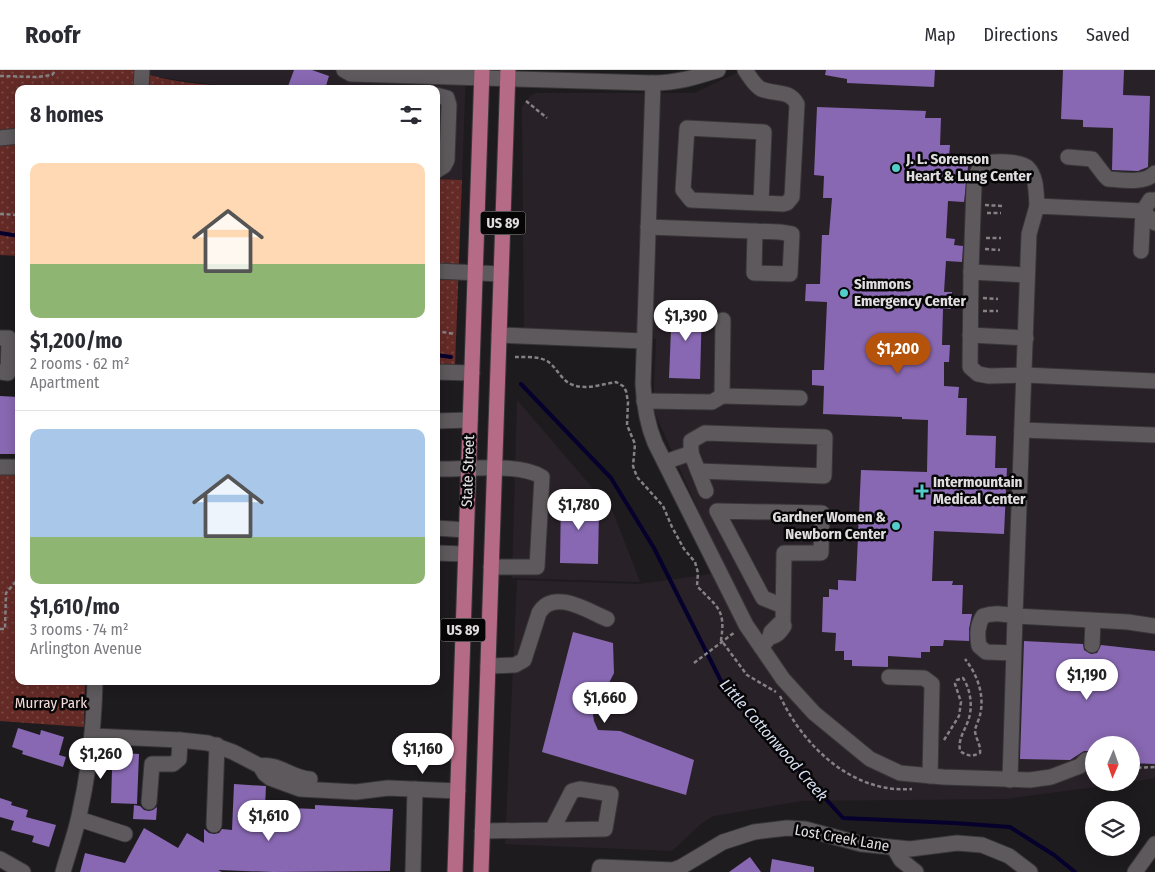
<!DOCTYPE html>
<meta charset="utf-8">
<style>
:root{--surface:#fff;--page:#f2f2f3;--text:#2b2b33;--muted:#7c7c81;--line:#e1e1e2;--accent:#b45309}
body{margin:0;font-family:"Fira Sans Condensed",sans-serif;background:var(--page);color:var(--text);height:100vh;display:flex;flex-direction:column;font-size:19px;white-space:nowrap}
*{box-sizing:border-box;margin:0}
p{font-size:16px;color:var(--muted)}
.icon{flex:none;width:28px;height:28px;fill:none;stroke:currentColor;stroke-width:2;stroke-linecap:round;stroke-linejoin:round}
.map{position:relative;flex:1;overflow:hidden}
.sheet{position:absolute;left:15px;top:15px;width:425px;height:600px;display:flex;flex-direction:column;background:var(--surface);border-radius:10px;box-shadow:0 2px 12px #0003}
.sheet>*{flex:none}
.needle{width:32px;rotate:182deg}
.tools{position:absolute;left:1085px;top:666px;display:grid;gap:10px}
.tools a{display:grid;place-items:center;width:55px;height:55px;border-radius:50%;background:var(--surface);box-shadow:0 2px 12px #0003;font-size:25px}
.price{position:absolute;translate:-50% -42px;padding:0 11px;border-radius:18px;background:#fff;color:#222;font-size:16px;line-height:32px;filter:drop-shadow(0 1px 2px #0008)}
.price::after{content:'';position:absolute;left:50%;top:30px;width:15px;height:11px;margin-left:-8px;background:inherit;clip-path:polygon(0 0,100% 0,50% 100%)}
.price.active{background:var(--accent);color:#fff}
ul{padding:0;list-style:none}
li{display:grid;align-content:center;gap:10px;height:265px;padding:0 15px}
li+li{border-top:1px solid var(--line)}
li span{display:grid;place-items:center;height:155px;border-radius:10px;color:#555}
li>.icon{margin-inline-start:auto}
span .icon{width:90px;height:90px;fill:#fffc;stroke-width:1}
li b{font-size:21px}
h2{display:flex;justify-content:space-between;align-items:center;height:60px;padding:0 15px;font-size:21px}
header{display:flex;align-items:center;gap:30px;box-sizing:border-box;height:70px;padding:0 25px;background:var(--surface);border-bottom:1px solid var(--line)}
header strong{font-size:24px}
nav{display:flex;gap:28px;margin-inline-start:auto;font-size:18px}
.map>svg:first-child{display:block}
</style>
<header>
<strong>Roofr</strong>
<nav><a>Map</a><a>Directions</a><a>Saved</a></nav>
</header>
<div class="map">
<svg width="1155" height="802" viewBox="0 0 1155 802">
<defs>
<pattern id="park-dots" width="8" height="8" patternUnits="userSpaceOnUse" patternTransform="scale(1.25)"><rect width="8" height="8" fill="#642a26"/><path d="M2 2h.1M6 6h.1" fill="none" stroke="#7a4845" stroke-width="1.8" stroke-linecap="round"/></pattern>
</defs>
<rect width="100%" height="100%" fill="#1e1b1e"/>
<g fill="#292128">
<path d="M151 0H466L462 110 436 109V19H278L216 15 150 6Z"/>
<path d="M743 0H1155V708L1131 712V675H1094V712L1125 713 1005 729 801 731 714 746 702 753 672 781 505 774 517 510 639 514 726 502 653 339 656 269 524 268 522 37 530 26 536 23H694Z"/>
<path d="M517 330 613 442 640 512 512 508Z"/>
</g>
<g fill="url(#park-dots)">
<path d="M0 0H134C177 16 232 16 278 19H19V186L0 185Z"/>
<path d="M436 109 462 110 455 296 436 294Z"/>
<path d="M0 404 19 405V611H85L84 657 0 651Z"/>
</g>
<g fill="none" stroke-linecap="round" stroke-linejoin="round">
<g stroke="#05002c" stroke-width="4">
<path d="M0 163 19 166"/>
<path d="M436 285 451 287"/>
<path d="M521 314 611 408 654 478 723 615 843 748 954 753 1010 757 1054 785 1075 802"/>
</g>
</g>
<g fill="#8868b2">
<path d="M294 0H312L329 6 325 19H287Z"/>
<path d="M826 0H935L934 17 847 13V9L825 5Z"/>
<path d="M1063 0H1124L1123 25 1150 26 1148 97 1138 101 1112 100 1113 58 1083 57V50L1061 49Z"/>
<path d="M817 37 926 41 925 48H941L940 75H950L949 87 969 88 964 132 948 131 946 168 955 169 954 175 963 176 962 192 946 191 944 222H952L951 239H943L942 275H950L949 292H944V316L959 317 958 328H967L966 365 996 366 995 398H1007L1004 464 934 461 932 511H953L952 515H963L962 544H972L969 559V571L944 570 943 576H930V582H921V588L888 586V597L852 596V590H844V581H835L836 563 822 562 823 527H829V519L838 520V510L856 511 861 400 927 402 928 350 902 349V347L823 344 824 316 812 315V300H824L827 232 805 231 806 214H820L822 165H829L832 128H823L824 106 814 105Z"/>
<path d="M672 235 702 236 700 309 669 308Z"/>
<path d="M0 326 19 327V384H0Z"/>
<path d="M561 427 588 428 599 439 598 494 560 493Z"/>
<path d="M573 562 613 573 614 603 593 645 594 651 598 660 620 661 694 690 686 725 542 682Z"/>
<path d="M1024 571 1083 574 1084 580 1091 584 1097 583 1101 575 1155 581V694L1131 693V675H1094V685L1089 681H1084L1070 690 1020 689Z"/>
<path d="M18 658 40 665 41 660 64 667 59 685 66 687 63 697 22 684 23 681 12 677Z"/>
<path d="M109 682 139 684 137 734 111 733 112 700H108Z"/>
<path d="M234 714 266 716 265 737 315 739V735L393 739 390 801 273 802 218 800 222 802H80L85 783 125 793 144 758 178 778 187 763 204 773V759L209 763 214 764 219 763 222 759 232 760Z"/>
<path d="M0 728 12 732 11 735 28 740 26 747 56 755 49 777 32 772 34 766 11 760 14 751 0 747Z"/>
<path d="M134 735 140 736 144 740 149 741 153 740 157 737 156 750 133 749Z"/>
<path d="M750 787 761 802H729Z"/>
<path d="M772 789 814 797V802H770Z"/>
</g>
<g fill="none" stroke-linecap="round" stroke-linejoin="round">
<g stroke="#383638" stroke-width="17">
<g id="minor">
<path d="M344 0 351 4 653 13C677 13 696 7 718 0"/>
<path d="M745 0C750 7 754 15 761 19 775 25 789 19 797 34L792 127 787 133 783 134 691 130 683 120 687 58 764 62 761 133"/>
<path d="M653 13 643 314C644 335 647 354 655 373L746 555 783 609 814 643 870 689 900 703 943 707 1030 710 1051 707 1080 696 1086 690"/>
<path d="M141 19 142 0"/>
<path d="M436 25 447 28 449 35 447 90 444 96 436 101"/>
<path d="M0 68 19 66"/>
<path d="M1068 87 1092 89 1105 106 1108 109C1123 110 1144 114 1155 103"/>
<path d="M1037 136C1036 124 1037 107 1028 98 1022 91 991 90 983 95 976 100 976 109 974 116L971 202 970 297 978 304 989 306 1025 305 1155 311"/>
<path d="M1155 153 1143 141 1037 136 1029 164 1015 546 1128 552 1155 556"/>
<path d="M648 157 780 162 792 164 790 204 754 203 755 161"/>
<path d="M1141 181 1143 141 1150 130H1155"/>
<path d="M436 201 501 204"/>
<path d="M971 202 1027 205"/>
<path d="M499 265 644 271"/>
<path d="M970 265 1026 268"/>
<path d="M0 268H9L8 303 0 302"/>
<path d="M436 302 472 303"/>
<path d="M722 326 800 328"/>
<path d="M644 331 712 332 722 326 723 250"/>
<path d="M436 351 470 350"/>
<path d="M1022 360 1155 365"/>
<path d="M691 383V371L705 363 825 367 824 406 698 401"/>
<path d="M665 392 691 383 706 421"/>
<path d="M0 397H19"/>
<path d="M436 399C465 400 518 392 542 407L537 497H491"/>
<path d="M436 458 466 460"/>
<path d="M436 483 465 484"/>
<path d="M783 554 784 483H821L822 443 717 441 763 528 783 536"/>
<path d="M1092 575 1093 551"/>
<path d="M761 577 770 567 771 562 779 554H783L784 556C780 562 777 566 770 567"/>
<path d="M488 596 515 595 524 590 539 543C553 518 588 541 607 549"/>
<path d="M889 607 924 608 932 614 930 706"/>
<path d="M92 666 180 670 208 673 233 682 260 696 265 704 270 708 300 719 356 722 388 718 458 721"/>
<path d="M260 696C277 692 293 709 310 709"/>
<path d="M1010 710 1015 546C1003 544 995 542 983 546 977 556 977 565 979 576L986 582 1014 583"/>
<path d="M149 732 152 694H173L179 689 180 670"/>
<path d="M79 749 125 764"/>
<path d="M214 755 217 675"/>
<path d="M482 761 552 760 572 721 580 719 611 724 605 759 552 760"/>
<path d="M894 778 901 790 916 802"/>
<path d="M0 789 23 802"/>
<path d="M63 802C68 784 75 765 79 746 89 702 94 656 95 611"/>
<path d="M413 802 415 719"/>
<path d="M599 802 600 797 673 800 681 797 723 772 754 762 787 758 805 759 861 774 910 779 957 773 982 775 1009 786 1030 802"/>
<path d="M1135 802 1155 774"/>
</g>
</g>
<g stroke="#383638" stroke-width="17">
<g id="major">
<path d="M455 802 482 0"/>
<path d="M481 802 508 0"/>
</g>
</g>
<g stroke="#858284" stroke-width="2.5" stroke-dasharray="4 2.5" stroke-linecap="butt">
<path d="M0 6 37 7 52 5 56 0"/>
<path d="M526 31 547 48"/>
<path d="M985 135 1002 136"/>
<path d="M987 143H1001"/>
<path d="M0 144 19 145"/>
<path d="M986 168H1001"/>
<path d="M985 179 1000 180"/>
<path d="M983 228 998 229"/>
<path d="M983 241H998"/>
<path d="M436 261 455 264"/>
<path d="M515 287C525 287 538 286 547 291 557 297 561 311 573 315 587 320 603 314 616 312L623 316 626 321 628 332 627 355 635 374 633 396 637 407 663 436 672 457 684 479 695 492 698 503 697 516C717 537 726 539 721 570L747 605 776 622"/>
<path d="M0 559H5L6 523 19 508"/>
<path d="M694 593 735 562"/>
<path d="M780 626C803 676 853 724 912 719"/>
<path d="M944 670 959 646 961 632 955 614 957 610 963 608C971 620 973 638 968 651 964 662 958 669 960 681 967 686 972 687 980 683 981 674 975 668 975 660 976 655 979 650 980 645 985 625 977 604 965 589"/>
<path d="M1131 698 1155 697"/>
</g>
<use href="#minor" stroke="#5d595c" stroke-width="15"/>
<use href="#major" stroke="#b56a86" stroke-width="15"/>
</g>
<g fill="#53cdc9" stroke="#070607" stroke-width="2">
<circle cx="896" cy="98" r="5"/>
<circle cx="844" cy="223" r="5"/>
<path d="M919.5 413.5h5v5h5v5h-5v5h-5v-5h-5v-5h5z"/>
<circle cx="896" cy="456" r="5"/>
</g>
<g text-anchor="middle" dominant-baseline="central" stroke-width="5" stroke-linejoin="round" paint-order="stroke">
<g fill="#070607" stroke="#a09d9f" stroke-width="1">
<rect x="480.5" y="141.5" width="45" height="23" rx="4"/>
<rect x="440.5" y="548.5" width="45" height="23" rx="4"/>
</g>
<g font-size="14" font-weight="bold" fill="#e1dee0">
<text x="503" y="153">US 89</text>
<text x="463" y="560">US 89</text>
</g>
<g font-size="15" font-weight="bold" fill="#e1dee0" stroke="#070607" text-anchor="start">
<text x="906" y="89">J. L. Sorenson<tspan x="906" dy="17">Heart &amp; Lung Center</tspan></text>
<text x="854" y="214">Simmons<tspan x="854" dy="17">Emergency Center</tspan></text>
<text x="933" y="412">Intermountain<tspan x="933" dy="17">Medical Center</tspan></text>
<text x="886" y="447" text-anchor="end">Gardner Women &amp;<tspan x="886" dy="17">Newborn Center</tspan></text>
</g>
<g font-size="15" fill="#e1dee0" stroke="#070607">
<text transform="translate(468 401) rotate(-88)">State Street</text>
<text transform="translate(842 768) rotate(10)">Lost Creek Lane</text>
</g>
<g font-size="15" fill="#f4dad7" stroke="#070607">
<text x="51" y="633">Murray Park</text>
</g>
<g font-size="16" font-style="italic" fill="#d9def3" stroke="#070607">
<text transform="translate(774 670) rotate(49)">Little Cottonwood Creek</text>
</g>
</g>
</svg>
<div class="tools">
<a><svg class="needle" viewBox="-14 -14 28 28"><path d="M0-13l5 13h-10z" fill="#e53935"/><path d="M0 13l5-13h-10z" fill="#7c7c81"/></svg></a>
<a><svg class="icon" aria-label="layers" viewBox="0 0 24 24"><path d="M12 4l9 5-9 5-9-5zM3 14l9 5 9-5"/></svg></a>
</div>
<b class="price" style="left:686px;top:272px">$1,390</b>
<b class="price active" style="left:898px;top:305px">$1,200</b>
<b class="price" style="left:579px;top:461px">$1,780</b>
<b class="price" style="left:1087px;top:631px">$1,190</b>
<b class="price" style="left:605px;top:654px">$1,660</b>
<b class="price" style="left:423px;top:705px">$1,160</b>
<b class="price" style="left:101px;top:710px">$1,260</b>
<b class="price" style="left:269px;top:772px">$1,610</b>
<section class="sheet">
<h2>8 homes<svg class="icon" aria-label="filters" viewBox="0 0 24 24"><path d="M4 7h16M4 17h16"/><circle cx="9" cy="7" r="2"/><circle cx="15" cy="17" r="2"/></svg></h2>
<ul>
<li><span style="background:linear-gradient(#ffd9b3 65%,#8fb573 0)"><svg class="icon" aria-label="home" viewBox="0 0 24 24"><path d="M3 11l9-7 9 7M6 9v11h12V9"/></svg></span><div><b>$1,200/mo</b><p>2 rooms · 62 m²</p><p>Apartment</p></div></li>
<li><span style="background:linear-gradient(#a9c7e8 70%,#8fb573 0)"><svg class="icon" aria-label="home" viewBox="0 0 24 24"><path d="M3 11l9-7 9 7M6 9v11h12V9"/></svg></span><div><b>$1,610/mo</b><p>3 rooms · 74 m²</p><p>Arlington Avenue</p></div></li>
</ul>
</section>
</div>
